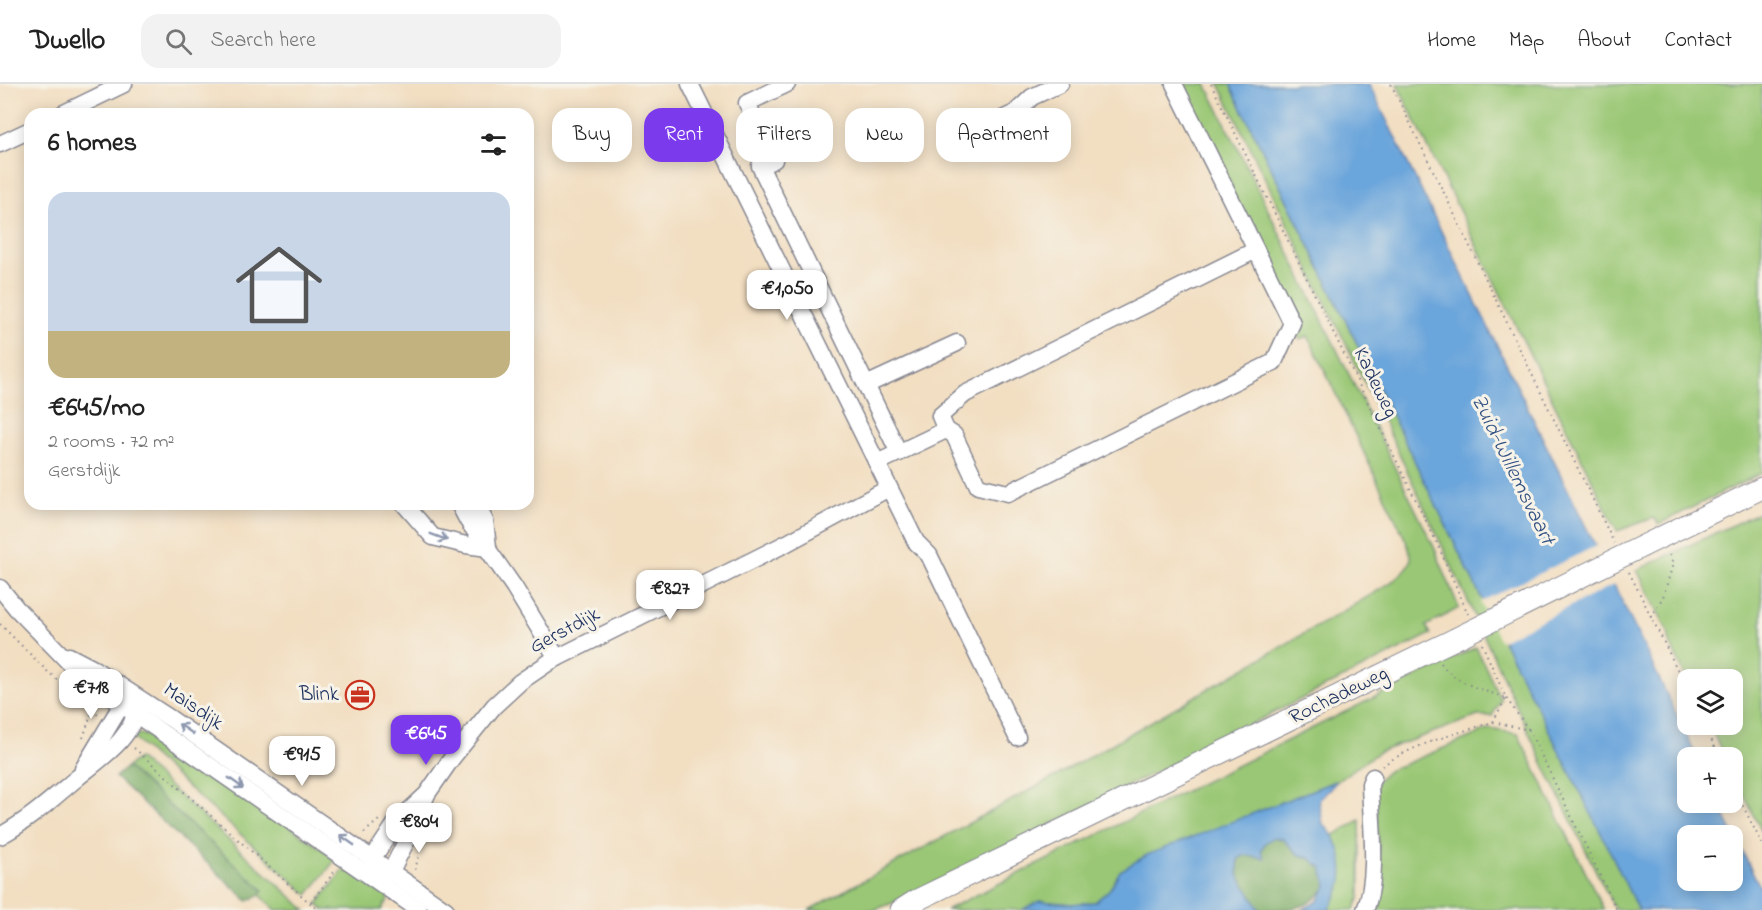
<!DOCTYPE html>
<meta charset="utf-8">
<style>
:root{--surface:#fff;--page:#f2f2f2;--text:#222;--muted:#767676;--line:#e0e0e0;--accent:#7c3aed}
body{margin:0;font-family:"Indie Flower",sans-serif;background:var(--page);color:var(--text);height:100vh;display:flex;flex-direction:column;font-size:22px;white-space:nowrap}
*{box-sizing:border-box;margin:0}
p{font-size:20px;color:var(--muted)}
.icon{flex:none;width:33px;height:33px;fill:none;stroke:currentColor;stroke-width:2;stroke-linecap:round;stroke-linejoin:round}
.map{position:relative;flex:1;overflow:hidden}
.details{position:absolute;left:24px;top:24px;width:510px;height:402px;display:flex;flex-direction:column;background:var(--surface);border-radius:18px;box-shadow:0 3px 15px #0003}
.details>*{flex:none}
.guide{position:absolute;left:552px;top:24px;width:570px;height:54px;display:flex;gap:12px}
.buttons{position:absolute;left:1677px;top:585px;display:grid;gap:12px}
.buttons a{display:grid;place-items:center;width:66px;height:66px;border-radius:12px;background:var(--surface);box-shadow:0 3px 15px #0003;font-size:30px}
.price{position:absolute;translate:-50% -51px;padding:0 14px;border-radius:12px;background:#fff;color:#222;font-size:20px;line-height:39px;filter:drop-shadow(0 2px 3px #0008)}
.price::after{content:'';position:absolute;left:50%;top:36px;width:18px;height:14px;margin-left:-9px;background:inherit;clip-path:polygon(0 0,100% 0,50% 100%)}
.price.on{background:var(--accent);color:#fff}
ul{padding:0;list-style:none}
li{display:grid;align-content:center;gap:12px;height:318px;padding:0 24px}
li span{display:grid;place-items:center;height:186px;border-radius:18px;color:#555}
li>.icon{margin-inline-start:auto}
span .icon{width:108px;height:108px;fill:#fffc;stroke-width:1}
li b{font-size:26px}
h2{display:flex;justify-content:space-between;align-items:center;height:72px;padding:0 24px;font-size:26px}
.pill{padding:0 21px;border-radius:18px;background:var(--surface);box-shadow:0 3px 15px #0003;font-size:21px;line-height:54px}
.pill.on{background:var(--accent);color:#fff}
header{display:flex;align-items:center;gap:36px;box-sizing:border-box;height:84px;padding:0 30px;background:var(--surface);border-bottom:2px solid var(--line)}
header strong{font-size:28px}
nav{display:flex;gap:33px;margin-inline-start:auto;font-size:21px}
.search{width:420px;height:54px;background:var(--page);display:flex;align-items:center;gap:15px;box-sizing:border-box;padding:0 21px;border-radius:18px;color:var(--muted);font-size:22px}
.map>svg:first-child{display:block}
</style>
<header>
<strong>Dwello</strong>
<div class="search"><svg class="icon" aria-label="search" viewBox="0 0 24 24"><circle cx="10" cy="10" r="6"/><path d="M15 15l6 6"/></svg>Search here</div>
<nav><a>Home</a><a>Map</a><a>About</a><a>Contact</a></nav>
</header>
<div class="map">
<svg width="1762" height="826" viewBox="0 0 1762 826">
<rect width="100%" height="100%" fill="#f7f3e8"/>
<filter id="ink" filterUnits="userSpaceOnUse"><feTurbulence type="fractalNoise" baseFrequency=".0167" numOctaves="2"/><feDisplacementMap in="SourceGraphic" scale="12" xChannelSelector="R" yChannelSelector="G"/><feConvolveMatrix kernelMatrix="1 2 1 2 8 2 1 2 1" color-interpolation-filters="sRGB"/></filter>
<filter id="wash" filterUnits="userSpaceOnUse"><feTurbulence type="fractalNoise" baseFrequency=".008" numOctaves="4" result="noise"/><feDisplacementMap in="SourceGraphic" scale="24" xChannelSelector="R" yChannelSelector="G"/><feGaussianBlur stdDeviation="1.35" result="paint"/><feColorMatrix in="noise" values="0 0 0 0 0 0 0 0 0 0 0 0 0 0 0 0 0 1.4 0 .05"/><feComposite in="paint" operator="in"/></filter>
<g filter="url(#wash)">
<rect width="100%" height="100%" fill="#f2dec1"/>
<g fill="#9ac774" stroke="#5a7b69" stroke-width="1.5">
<path d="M1167 0H1206L1434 463 1459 524 1426 542 1431 550 900 816 874 826H809L1058 691 1354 521C1368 512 1408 492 1411 476 1412 470 1408 463 1406 457L1308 252 1300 255Z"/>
<path d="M1219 0H1230L1480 511 1607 761 1638 826H1615L1543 679 1398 367Z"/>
<path d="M1397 0H1762V389L1659 440 1654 434 1617 447Z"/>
<path d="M1762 427V748L1733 688 1732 674 1725 673 1709 641 1732 640V596H1687L1670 559 1668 548 1637 486Z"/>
<path d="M1476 563 1501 616 1492 632H1478L1379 668 1338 696 1147 772 1120 787 1110 805 1095 818 1072 820 1041 817 1022 826H946Z"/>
<path d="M1490 645 1518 650 1604 826H1379L1381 816 1375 699 1388 687Z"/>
<path d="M139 650 151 652 203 681 336 775 308 811 132 653Z"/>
<path d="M138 674 306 826H276L260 811 263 806 127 683Z"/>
<path d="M1360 736V813L1354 826H1329C1343 794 1346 785 1334 751Z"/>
<path d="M346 783 387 809 388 816 381 826H324L317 820Z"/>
</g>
<g fill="#7bac66" stroke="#4b6e62" stroke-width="1.5">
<path d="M127 683 263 806 260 811 248 817 115 693Z"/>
<path d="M1273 753 1283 755 1298 770 1309 774 1322 784 1327 802C1309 826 1292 826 1260 826L1238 791V775L1244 771 1264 774 1261 766 1265 759Z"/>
</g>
<g fill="#6ba5db" stroke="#436a9c" stroke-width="1.5" fill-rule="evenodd">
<path d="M1230 0H1369L1592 455 1697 673 1688 674V718L1718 719 1762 807V826H1638L1607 761 1480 511ZM1587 468 1604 504 1597 508 1579 471ZM1501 510 1518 547 1511 550 1493 513ZM1688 752H1732V796H1688Z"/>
<path d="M1338 696 1319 716 1323 740C1338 753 1345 776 1342 796 1341 806 1333 817 1329 826H1302L1318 817 1327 802 1322 784 1309 774 1298 770 1283 755 1274 753 1265 759 1261 766 1264 774 1245 771 1238 775V791L1260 826H1022L1040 817 1072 820 1095 818 1110 805 1120 787 1147 771Z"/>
</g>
<path fill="#f2dec1" d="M1598 461 1617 499 1500 557 1480 518Z"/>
</g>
<g filter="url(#ink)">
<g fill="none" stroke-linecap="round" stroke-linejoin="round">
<g stroke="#868690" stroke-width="19">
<g id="minor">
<path d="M690 0 916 458 929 471 1017 653"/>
<path d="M787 0 747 19 774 76 760 82 899 369"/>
<path d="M62 30 124 0"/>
<path d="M0 60 30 46"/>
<path d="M949 60 1015 29 1032 13 1060 0"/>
<path d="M866 301 957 259"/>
<path d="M946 346 954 351 978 402 1008 409 1274 278 1292 239 1174 0"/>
<path d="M877 379 946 346 940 332 965 310 1256 166"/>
<path d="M404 420 433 453 466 461 488 464"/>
<path d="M459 420 468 437 514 503 557 574"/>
<path d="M476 420 485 437 488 463"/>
<path d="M0 504 17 525 86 596 419 826"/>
<path d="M69 572 94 585 171 635 446 826"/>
<path d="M83 685 122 620 130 615"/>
<path d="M427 710 410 750 391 787 374 793 373 774 396 739 427 710 452 674 494 622 520 598 551 577 787 459 889 404"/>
<path d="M0 752C29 736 52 715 77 694 98 676 136 653 136 621"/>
<path d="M1365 826C1379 793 1371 737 1370 700L1373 693"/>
</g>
</g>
<g stroke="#868690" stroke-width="23">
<g id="major">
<path d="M1643 462 1762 404"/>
<path d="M901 826 915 817 1455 555"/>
</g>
</g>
<g stroke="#868690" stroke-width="2" stroke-dasharray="1.5 4.5" stroke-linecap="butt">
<path d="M1211 0 1437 459 1468 530"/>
<path d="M1391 0 1614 459"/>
<path d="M1629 488 1688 607"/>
<path d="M1651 533 1663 513 1673 480 1669 470"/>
<path d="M0 540 47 587 99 632"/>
<path d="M1482 560 1506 614 1529 646"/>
<path d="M1441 579C1455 600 1484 606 1506 614"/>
<path d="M1493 638 1529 646 1617 826"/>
<path d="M1704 640 1720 674"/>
<path d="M83 654 92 628"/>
<path d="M134 664 318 826"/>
<path d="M1382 682C1415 659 1456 650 1493 638L1506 614"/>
<path d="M1732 700 1762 760"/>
<path d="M364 749 380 735"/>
<path d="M415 786 421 763"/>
<path d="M311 818 335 787"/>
</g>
<use href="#minor" stroke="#fff" stroke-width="16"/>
<use href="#major" stroke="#fff" stroke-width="21"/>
<g stroke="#868690" stroke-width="23" stroke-linecap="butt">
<path id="major-bridge" d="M1455 555 1643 462"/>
</g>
<use href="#major-bridge" stroke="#fff" stroke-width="21"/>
</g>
<defs><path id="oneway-shaft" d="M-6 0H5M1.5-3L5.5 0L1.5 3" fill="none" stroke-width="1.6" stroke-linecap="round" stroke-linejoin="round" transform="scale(1.5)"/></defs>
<g stroke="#8d97ae">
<use href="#oneway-shaft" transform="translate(439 453) rotate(21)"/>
<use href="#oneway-shaft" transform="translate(186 645) rotate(-146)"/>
<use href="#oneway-shaft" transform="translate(236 699) rotate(35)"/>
<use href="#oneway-shaft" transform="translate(347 756) rotate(-145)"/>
</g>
</g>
<defs>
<g id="office-ring" transform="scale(1.5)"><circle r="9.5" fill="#f7f3e8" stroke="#c8321e" stroke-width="1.5"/><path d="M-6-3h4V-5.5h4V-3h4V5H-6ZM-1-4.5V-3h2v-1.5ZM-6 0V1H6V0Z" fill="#c8321e"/></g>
</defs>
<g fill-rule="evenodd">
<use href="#office-ring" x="360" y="611"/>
</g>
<g text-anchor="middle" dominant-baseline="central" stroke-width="6" stroke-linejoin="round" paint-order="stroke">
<g font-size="21" fill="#1b2f5e" stroke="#f7f3e8">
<text transform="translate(1375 299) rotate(64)">Kadeweg</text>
<text transform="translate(565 547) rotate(-28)">Gerstdijk</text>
<text transform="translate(1339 612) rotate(-26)">Rochadeweg</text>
<text transform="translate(193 623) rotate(34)">Maisdijk</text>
</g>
<g font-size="21" fill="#1b2f5e" stroke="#f7f3e8" text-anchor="end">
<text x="339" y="611">Blink</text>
</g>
<g font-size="22" font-style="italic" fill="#335284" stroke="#f7f3e8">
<text transform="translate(1512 386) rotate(64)">Zuid-Willemsvaart</text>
</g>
</g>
</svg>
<div class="buttons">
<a><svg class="icon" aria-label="layers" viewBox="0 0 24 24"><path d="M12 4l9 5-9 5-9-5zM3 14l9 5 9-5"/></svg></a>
<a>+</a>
<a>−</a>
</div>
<b class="price" style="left:787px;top:237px">€1,050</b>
<b class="price" style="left:670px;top:537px">€827</b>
<b class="price" style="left:91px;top:636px">€718</b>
<b class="price on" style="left:426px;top:682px">€645</b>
<b class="price" style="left:302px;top:703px">€915</b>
<b class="price" style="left:419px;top:770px">€804</b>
<div class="guide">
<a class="pill">Buy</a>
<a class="pill on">Rent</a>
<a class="pill">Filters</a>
<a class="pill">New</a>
<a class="pill">Apartment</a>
</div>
<section class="details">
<h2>6 homes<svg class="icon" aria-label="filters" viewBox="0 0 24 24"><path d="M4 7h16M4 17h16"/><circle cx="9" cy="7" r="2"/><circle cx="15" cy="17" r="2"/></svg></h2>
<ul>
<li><span style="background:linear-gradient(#c9d6e8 75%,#c2b280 0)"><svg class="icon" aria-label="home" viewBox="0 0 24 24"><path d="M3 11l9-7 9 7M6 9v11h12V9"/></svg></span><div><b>€645/mo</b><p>2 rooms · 72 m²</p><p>Gerstdijk</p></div></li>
</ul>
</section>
</div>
